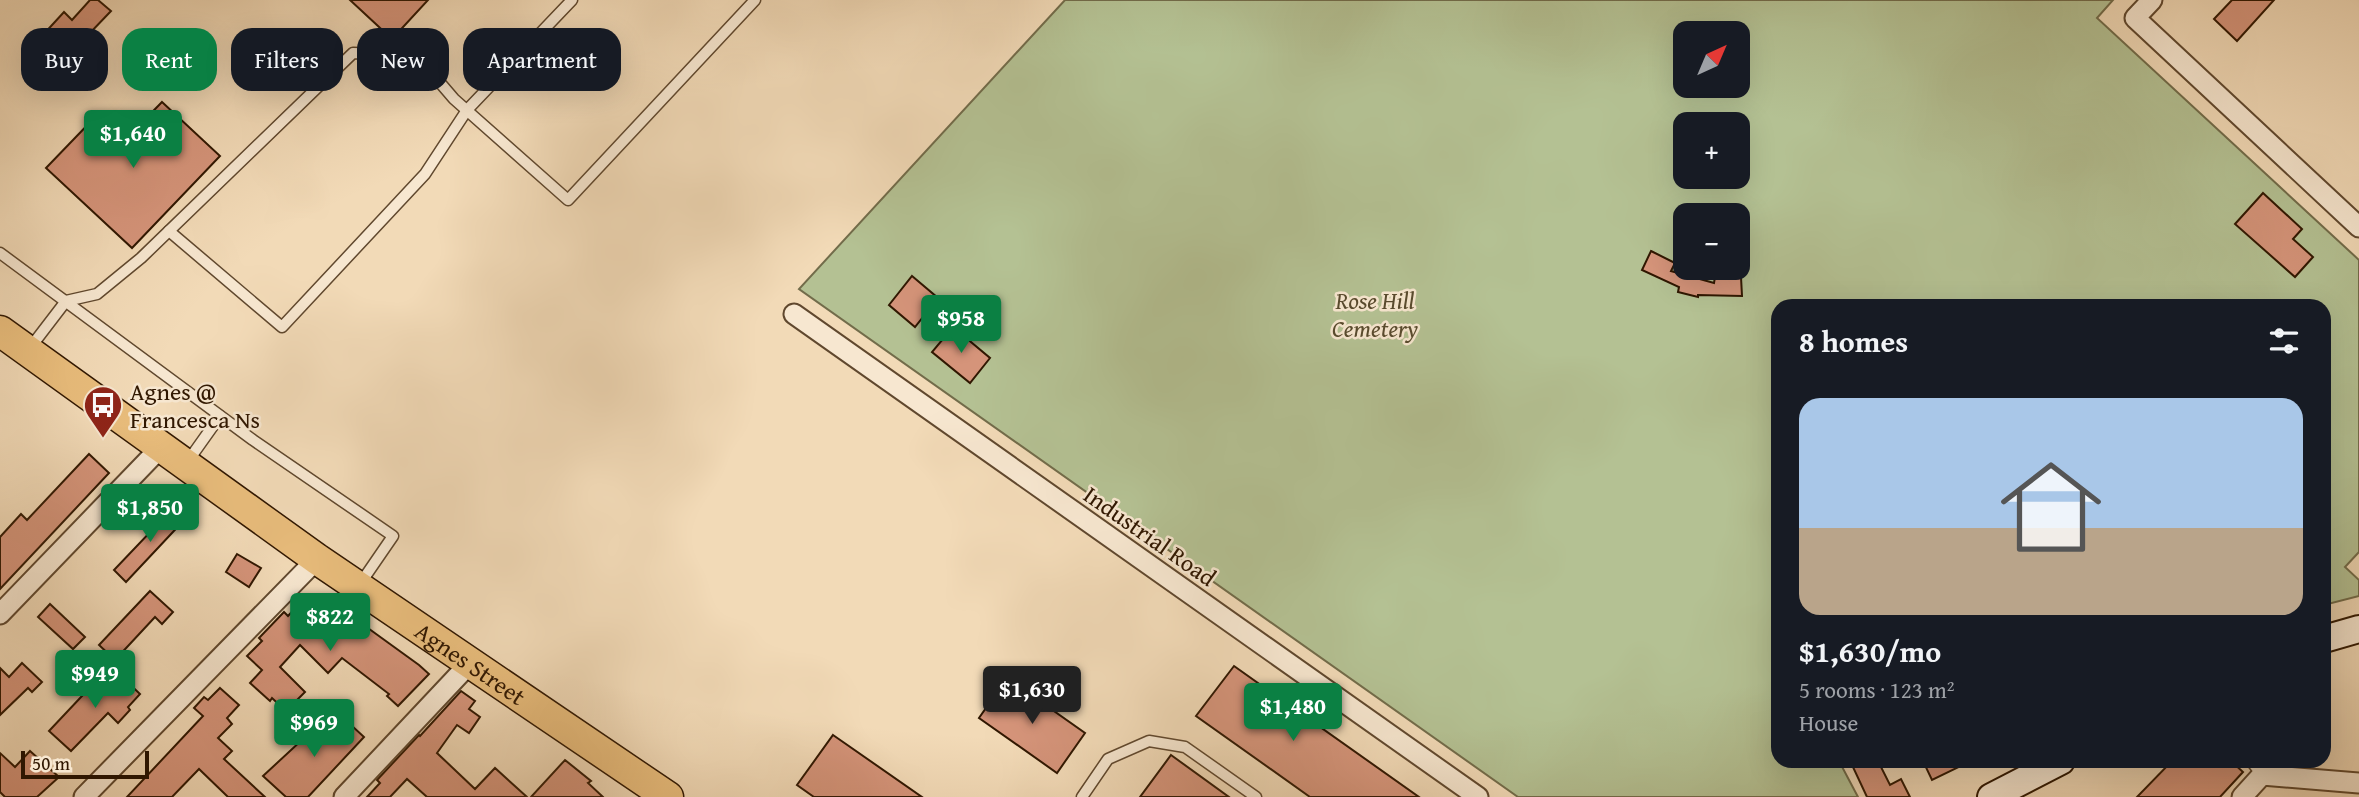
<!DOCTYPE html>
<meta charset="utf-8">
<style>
:root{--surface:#171b24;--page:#242831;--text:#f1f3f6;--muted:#9ea1a6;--accent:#0b8043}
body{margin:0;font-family:"Gentium Book Plus",serif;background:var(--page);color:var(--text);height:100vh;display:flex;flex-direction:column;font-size:26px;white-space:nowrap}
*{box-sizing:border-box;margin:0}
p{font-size:23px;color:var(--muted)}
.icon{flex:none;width:38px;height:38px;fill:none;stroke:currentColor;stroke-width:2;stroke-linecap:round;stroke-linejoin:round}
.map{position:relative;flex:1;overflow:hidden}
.sheet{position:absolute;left:1771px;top:299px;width:560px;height:469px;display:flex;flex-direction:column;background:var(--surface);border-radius:21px;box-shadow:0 7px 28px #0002}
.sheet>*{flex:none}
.top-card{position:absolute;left:21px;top:28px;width:665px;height:63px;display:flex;gap:14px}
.needle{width:46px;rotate:44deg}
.fabs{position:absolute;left:1673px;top:21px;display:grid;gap:14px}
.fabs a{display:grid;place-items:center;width:77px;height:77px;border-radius:14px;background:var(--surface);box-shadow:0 7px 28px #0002;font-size:35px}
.scale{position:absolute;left:21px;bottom:18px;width:128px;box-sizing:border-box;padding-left:7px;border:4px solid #301701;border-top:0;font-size:19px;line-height:24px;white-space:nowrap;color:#301701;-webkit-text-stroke:5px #f7e7d0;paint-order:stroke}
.price{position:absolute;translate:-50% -60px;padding:0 16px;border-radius:7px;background:var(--accent);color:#fff;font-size:23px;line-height:46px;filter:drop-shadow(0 2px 4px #0008)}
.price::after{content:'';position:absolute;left:50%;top:42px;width:21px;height:16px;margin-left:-10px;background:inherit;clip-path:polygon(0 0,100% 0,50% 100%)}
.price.on{background:#222;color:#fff}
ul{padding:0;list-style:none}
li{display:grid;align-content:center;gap:14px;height:371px;padding:0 28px}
li span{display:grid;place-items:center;height:217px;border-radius:21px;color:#555}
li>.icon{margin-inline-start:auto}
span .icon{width:126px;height:126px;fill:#fffc;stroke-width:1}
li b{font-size:30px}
h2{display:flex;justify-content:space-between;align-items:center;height:84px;padding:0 28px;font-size:30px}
.pill{padding:0 24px;border-radius:21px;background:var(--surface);box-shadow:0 7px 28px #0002;font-size:24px;line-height:63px}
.pill.on{background:var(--accent);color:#fff}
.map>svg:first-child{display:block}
</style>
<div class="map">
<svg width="2359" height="797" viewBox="0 0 2359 797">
<rect width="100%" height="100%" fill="#f2dab7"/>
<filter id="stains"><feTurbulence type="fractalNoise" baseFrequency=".00286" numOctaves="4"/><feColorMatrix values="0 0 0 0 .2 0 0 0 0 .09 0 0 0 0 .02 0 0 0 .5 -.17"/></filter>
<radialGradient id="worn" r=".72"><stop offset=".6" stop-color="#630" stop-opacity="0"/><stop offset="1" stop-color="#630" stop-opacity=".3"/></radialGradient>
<path fill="#b4c193" stroke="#726c4a" stroke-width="2" fill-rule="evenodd" d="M1065 0H2113L2097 18 2359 260V552L2345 567 2359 580V596L2324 605V306H1778V761H1839L1858 797H1518L799 289ZM1685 33H1738V86H1685ZM1685 124H1738V177H1685ZM1685 215H1738V268H1685Z"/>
<g fill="#d5947a" stroke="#301701" stroke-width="2">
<path d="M90 0H98L111 11 88 35 92 39 58 75 30 49 64 12 72 20Z"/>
<path d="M350 0H428L392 39Z"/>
<path d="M2232 0H2274L2237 41 2214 19Z"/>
<path d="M162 102 220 156 132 248 46 168 100 112 127 138Z"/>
<path d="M2263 193 2302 229 2293 239 2313 257 2295 277 2235 224Z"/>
<path d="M1651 251 1675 263 1671 271 1714 283 1715 277H1741L1742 296 1698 295V297L1678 292 1679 287 1642 270Z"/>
<path d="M912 276 938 298 915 327 889 305Z"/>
<path d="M953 327 990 358 970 383 932 352Z"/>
<path d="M89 454 109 473 0 589V537L21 514 27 520Z"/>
<path d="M175 506 187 517 126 582 114 570Z"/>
<path d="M237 554 261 568 249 587 226 572Z"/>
<path d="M150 591 173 612 162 624 155 617 115 660 99 645Z"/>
<path d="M325 597 419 665 429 674 398 706 387 696 389 694 342 658 328 673 300 645 280 667 305 692 286 711 272 698 270 701 250 683 262 670 247 656 262 641 259 638 284 612 288 616 302 601 312 610Z"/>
<path d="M50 604 85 637 73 649 38 617Z"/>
<path d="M22 663 42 682 32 692 28 688 0 715V668L9 677Z"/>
<path d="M1234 666 1419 797H1310L1196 716Z"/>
<path d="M118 673 140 694 128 707 130 710 118 723 108 713 71 751 49 731 98 679 105 686Z"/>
<path d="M1007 678 1085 733 1057 773 979 718Z"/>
<path d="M220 688 239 705 227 718 232 724 218 738 232 751 224 759 265 797H228L199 769 172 797H127L203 716 194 708 204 697 208 700Z"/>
<path d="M461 691 475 701 469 709 480 717 469 733 457 725 437 753 475 789 495 768 527 797H427L407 779 390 797H367L380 783 377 780 419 735 420 736Z"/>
<path d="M337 712 364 737 308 797H286L263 776 304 738 309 742Z"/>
<path d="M833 735 922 797H814L797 785Z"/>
<path d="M30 751 59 777 37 797H5L0 792V753L15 767Z"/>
<path d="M1171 755 1229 797H1140Z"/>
<path d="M565 760 591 781 588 783 603 797H531Z"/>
<path d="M1859 761H1878L1890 785 1901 779 1910 797H1867L1852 765Z"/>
<path d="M1923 761H1971L1932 780Z"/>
<path d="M2172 761H2231L2243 772 2220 797H2137Z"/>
</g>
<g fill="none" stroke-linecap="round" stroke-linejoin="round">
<g stroke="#60482e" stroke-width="13">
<g id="lane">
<path d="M169 231 282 327 425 174 467 110 572 0"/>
<path d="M0 253 253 440 393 536 360 584"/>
<path d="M30 348 66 301 97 294 141 258 353 53 385 54 424 64 454 99 568 200 755 0"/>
<path d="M188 461 220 416"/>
<path d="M2251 761 2262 775"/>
<path d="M1082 797 1108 759 1149 741 1185 747 1256 797"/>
</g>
</g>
<g stroke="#60482e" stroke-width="23">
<g id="street">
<path d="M2152 0 2135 18 2359 227"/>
<path d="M794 314 1478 797"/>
<path d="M0 614 162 446"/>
<path d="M84 797 317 559"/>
<path d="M344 797 471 662"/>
<path d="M2242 797 2262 775 2359 783"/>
</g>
</g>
<g stroke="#301701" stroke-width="30">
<g id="secondary">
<path d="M2324 639 2359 629"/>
<path d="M1991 797 2061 761"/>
</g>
</g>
<g stroke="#301701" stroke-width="33">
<g id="primary">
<path id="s1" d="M0 331 317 559 668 797"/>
</g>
</g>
<use href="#lane" stroke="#f7e7d0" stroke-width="10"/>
<use href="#street" stroke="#f7e7d0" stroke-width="19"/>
<use href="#secondary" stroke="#f7e7d0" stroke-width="26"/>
<use href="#primary" stroke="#e9bd7c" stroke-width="30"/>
</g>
<defs>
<g id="bus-pin" transform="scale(2.0125)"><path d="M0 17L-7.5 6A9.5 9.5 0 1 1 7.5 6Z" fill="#8f2418" stroke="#f7e7d0"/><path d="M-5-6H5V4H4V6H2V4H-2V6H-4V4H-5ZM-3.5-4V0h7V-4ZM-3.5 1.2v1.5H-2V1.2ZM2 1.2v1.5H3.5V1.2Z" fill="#fff"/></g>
</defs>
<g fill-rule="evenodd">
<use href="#bus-pin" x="103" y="405"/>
</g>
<g text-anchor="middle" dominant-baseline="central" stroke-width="5" stroke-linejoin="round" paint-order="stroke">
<g font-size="24" font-style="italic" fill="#584a2d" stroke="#f7e7d0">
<text x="1375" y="300">Rose Hill<tspan x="1375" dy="28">Cemetery</tspan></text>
</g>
<g font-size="24" fill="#301701" stroke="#f7e7d0" text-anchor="start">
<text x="130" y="391">Agnes @<tspan x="130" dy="28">Francesca Ns</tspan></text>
</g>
<g font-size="24" fill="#301701" stroke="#f7e7d0">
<text transform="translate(1150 536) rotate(35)">Industrial Road</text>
<text stroke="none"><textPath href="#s1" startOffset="576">Agnes Street</textPath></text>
</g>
</g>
<rect width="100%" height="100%" filter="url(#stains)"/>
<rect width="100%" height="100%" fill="url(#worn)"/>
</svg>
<div class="fabs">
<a><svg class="needle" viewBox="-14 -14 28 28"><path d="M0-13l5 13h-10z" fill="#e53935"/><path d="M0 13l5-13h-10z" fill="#9ea1a6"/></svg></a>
<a>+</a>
<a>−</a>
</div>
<div class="scale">50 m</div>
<b class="price" style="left:133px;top:170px">$1,640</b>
<b class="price" style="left:961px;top:355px">$958</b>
<b class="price" style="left:150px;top:544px">$1,850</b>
<b class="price" style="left:330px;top:653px">$822</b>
<b class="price" style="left:95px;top:710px">$949</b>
<b class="price on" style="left:1032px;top:726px">$1,630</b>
<b class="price" style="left:1293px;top:743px">$1,480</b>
<b class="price" style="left:314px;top:759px">$969</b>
<div class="top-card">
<a class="pill">Buy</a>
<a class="pill on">Rent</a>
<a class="pill">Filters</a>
<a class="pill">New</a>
<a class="pill">Apartment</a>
</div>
<section class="sheet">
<h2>8 homes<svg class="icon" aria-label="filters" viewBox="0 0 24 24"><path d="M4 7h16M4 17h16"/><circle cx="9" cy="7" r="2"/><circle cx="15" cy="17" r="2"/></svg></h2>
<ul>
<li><span style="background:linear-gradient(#a9c7e8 60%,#b9a48a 0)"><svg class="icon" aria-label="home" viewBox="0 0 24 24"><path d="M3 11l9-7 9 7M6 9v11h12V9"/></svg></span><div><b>$1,630/mo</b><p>5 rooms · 123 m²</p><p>House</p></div></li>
</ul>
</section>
</div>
